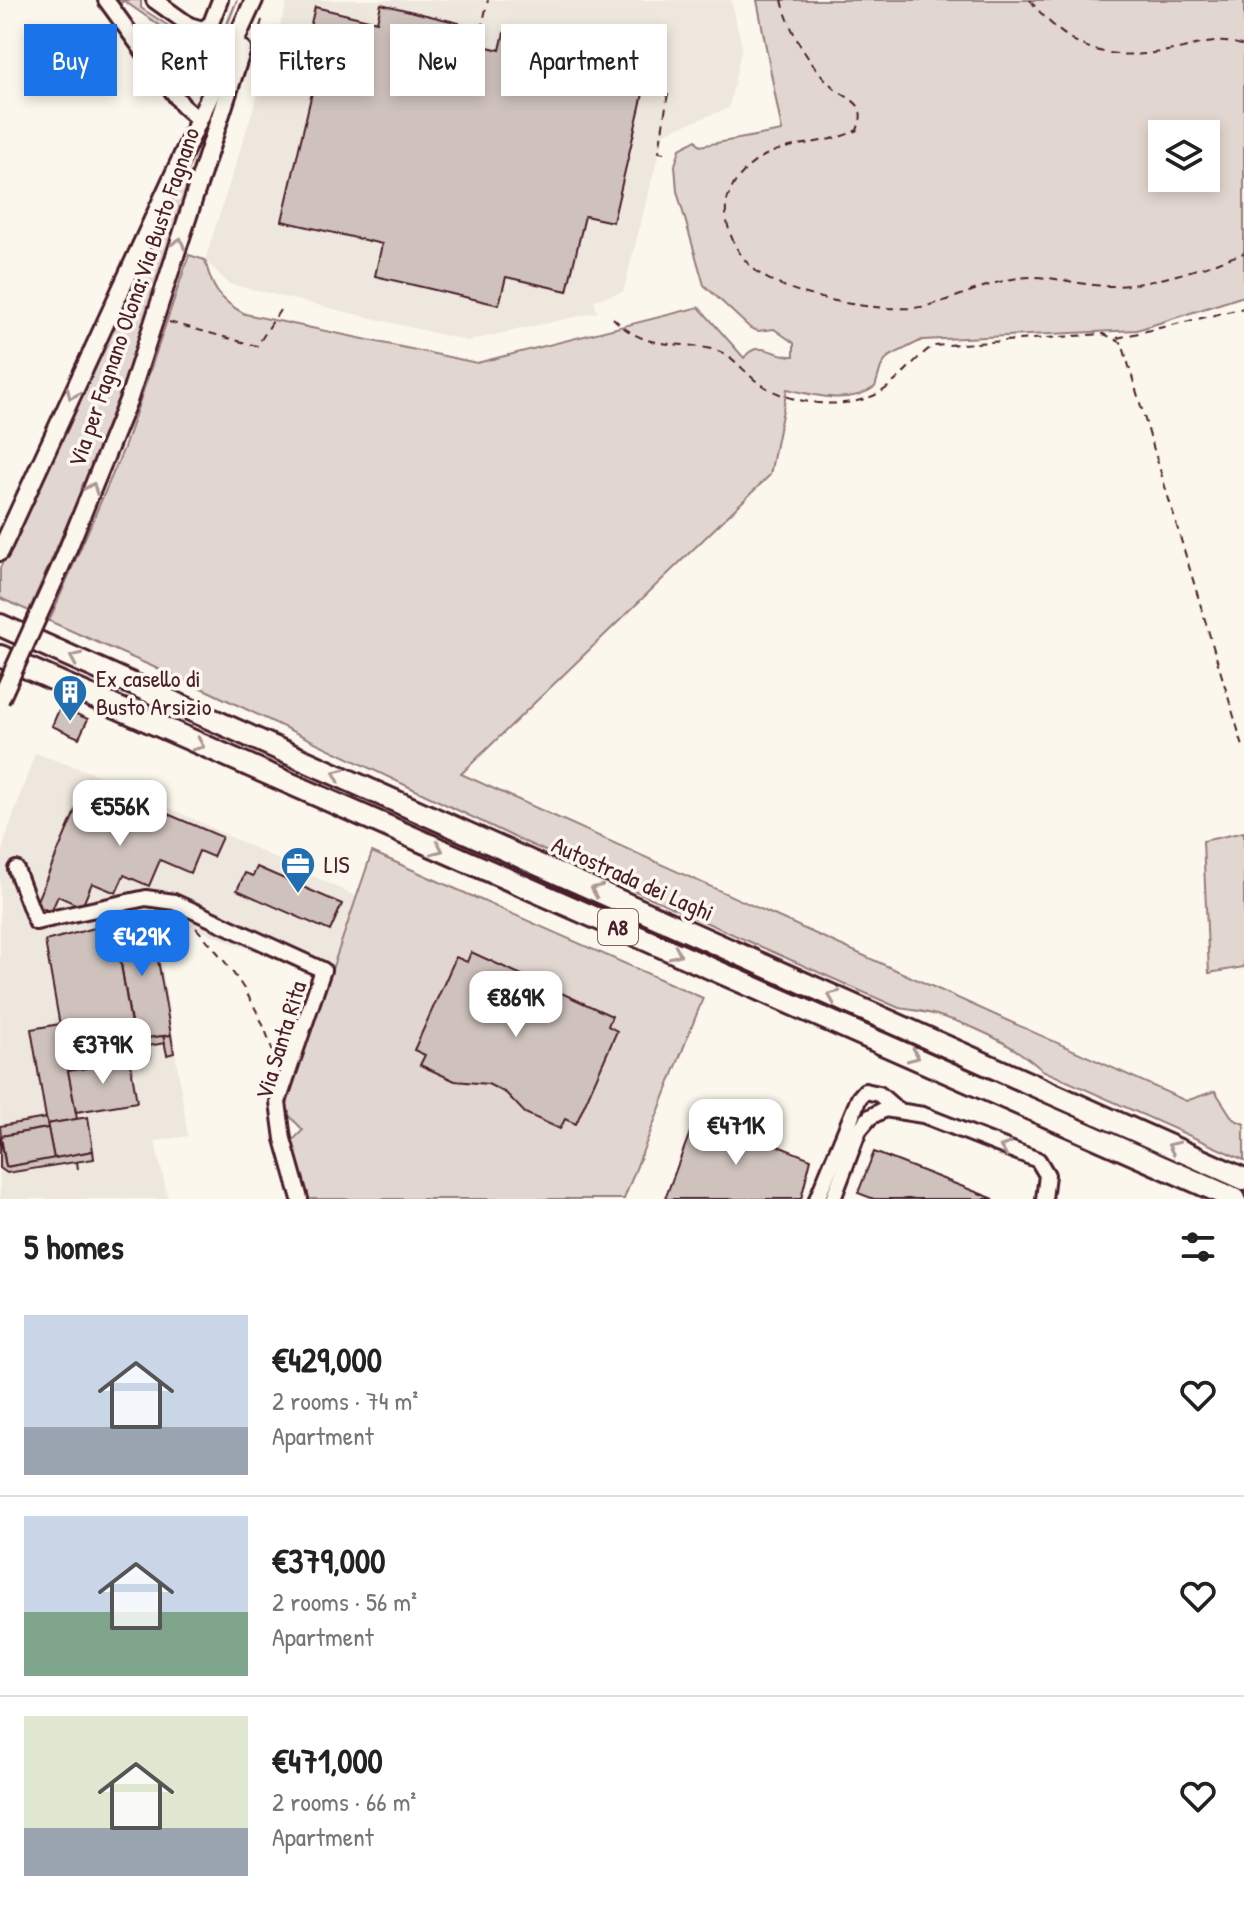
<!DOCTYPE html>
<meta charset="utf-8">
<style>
:root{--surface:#fff;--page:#f2f2f2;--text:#222;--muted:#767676;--line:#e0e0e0;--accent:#1a73e8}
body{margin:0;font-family:"Patrick Hand",sans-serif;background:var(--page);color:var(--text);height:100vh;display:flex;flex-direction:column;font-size:30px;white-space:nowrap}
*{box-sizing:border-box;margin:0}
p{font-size:26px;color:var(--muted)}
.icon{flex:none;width:44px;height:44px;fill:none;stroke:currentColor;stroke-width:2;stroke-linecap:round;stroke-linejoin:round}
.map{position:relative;height:1199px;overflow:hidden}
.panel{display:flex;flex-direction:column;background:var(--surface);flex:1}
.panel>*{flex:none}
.top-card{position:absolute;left:24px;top:24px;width:800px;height:72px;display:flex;gap:16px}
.buttons{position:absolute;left:1148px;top:120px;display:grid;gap:16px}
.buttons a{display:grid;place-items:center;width:72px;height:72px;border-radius:0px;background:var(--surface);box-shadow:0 4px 12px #0003;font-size:40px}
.price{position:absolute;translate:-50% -68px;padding:0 18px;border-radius:16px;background:#fff;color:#222;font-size:26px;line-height:52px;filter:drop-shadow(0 2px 4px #0008)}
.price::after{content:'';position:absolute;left:50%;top:48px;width:24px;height:18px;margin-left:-12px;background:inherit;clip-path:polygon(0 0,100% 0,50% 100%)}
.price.on{background:var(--accent);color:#fff}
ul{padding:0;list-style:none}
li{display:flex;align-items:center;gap:24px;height:200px;padding:0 24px}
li+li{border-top:2px solid var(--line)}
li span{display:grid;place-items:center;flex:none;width:224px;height:160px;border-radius:0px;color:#555}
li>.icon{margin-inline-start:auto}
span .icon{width:96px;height:96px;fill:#fffc;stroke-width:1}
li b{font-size:34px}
h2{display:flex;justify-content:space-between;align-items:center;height:96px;padding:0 24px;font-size:34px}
.pill{padding:0 28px;border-radius:0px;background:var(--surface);box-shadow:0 4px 12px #0003;font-size:28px;line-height:72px}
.pill.on{background:var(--accent);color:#fff}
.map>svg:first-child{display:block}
</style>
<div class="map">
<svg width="1244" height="1199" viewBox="0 0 1244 1199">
<rect width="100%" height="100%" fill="#fbf7ec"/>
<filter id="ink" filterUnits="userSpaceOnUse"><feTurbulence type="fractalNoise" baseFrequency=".0125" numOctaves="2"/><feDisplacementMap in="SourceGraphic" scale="16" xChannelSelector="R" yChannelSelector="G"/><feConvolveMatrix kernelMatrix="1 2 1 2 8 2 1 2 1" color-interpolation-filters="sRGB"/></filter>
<g filter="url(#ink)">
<g fill="#eee7de">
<path d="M288 0H731L742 46 729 108 664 133 623 292 594 300 597 312 468 341 229 284 205 260Z"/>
<path d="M35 753 109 779 357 897 327 980 154 912 188 1136 155 1141 168 1199H0V866L5 839Z"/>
</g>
<g fill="#e2d7d0" stroke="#967b7e" stroke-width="2" fill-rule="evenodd">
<path d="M114 0H141V8L201 47V36L226 26 237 0 217 52 208 59 124 1 116 6Z"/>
<path d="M757 0H1244V296L1137 330 922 340 888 357 881 367 875 387C849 405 816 396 787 389L770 475 461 774 1186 1101 1215 1091 1233 1119 1244 1124V1160L1042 1070C1005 1037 948 1013 899 1008L516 838 208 691 49 621 124 448 189 255 205 260C212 289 219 300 245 314L477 363 699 307 744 358C758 338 774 357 794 356V343L774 329 758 331 750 328 704 285 677 191 675 165 680 149 696 140 700 146 782 131ZM1162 134H1206V178H1162Z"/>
<path d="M211 118 119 406 29 611 0 598V568L107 332 133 309 136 270Z"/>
<path d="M1244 832V967L1209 973 1203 841Z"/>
<path d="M372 852 703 998 624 1199H307L291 1142 303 1130 284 1110Z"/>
</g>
<g fill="#cfc2bc" stroke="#4a1f2b" stroke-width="2">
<path d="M381 4 459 23 455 39 500 50 504 33 582 51 579 65 646 81 613 222 585 216 567 291 506 277 499 305 375 276 382 244 282 221 314 84 297 80 315 7 377 22Z"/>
<path d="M169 47 179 61 187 56 191 61 196 58 209 76 184 93 157 56Z"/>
<path d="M60 707 88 719 79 738 52 726Z"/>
<path d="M111 790 222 837 213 857 199 851 190 873 160 860 149 886 124 875 116 893 92 883 82 907 58 896 51 912 35 905 79 802 93 808 97 799 106 803Z"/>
<path d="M257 867 342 904 330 931 237 890 245 873 253 876Z"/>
<path d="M150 913 171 1035 134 1040 114 923Z"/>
<path d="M114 923 137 1060 68 1071 45 941Z"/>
<path d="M471 952 612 1016 608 1026 617 1031 576 1124 565 1119 560 1129 525 1113 506 1093 488 1084 455 1081 420 1065 425 1055 414 1050 456 957 467 962Z"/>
<path d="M60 1024 77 1119 47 1124 31 1029Z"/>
<path d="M171 1035 174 1053 167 1055 163 1036Z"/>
<path d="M163 1036 165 1043 148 1046 147 1038Z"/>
<path d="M147 1038 150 1058 137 1060 134 1040Z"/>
<path d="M130 1061 137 1102 76 1112 68 1071Z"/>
<path d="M697 1114 811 1159 801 1199H665Z"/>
<path d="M88 1117 93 1151 54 1159 47 1124Z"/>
<path d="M46 1118 48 1128 1 1136 0 1126Z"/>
<path d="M48 1128 54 1159 6 1167 1 1136Z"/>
<path d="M0 1136 6 1167 93 1151 94 1159 7 1173 0 1168Z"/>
<path d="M874 1152 994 1199H874L858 1193Z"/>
</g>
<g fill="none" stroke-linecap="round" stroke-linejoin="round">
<g stroke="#4a1f2b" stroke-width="20">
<g id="minor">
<path d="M106 0 183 106 199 120"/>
<path d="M154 0 189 25 203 29 211 23 220 0"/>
<path d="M16 869 36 922 146 898 174 902 323 970 278 1102 283 1139 300 1199"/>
<path d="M817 1199 859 1098 865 1091 879 1094 895 1108"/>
<path d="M833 1199 859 1130 870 1117 885 1109 923 1115 1038 1160 1047 1175 1044 1199"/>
</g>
</g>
<g stroke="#4a1f2b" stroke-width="22">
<g id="major">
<path d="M0 552 254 0"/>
<path d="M63 561 129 398 242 49"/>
</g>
</g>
<g stroke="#4a1f2b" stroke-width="26">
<g id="highway">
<path d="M0 625 1244 1179"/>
<path d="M0 656 1235 1199"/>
</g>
</g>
<g stroke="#4a1f2b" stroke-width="2" stroke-dasharray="8 6" stroke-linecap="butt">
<path d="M782 0C790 33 808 63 833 87 840 94 852 98 858 106 863 115 860 122 857 130 828 145 792 141 764 156 744 167 724 190 726 214 728 236 739 257 756 271 788 297 887 315 926 306 961 298 994 278 1031 277 1059 277 1087 287 1115 286 1153 285 1208 266 1244 253"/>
<path d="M1030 0C1074 57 1116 62 1183 48 1204 43 1223 38 1244 46"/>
<path d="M256 41 262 20"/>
<path d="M478 44 488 0"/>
<path d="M664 153 659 152 668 93"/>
<path d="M133 309 143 313"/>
<path d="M613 318C648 353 673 339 715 350 734 355 744 373 759 383 791 406 856 413 888 387 905 374 915 358 933 346L1104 334 1122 343 1244 750"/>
<path d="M169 322 257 346 280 310"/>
<path d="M1117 338 1244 308"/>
<path d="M196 928C233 968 264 1011 276 1065"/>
<path d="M77 1162 78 1169"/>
</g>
<use href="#minor" stroke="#fbf7ec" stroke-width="14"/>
<use href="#major" stroke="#fbf7ec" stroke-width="16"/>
<use href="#highway" stroke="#fbf7ec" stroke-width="20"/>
<g stroke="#4a1f2b" stroke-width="22" stroke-linecap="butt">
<path id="major-bridge" d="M0 700 63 561"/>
</g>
<use href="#major-bridge" stroke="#fbf7ec" stroke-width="16"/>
</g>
<defs><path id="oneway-chevron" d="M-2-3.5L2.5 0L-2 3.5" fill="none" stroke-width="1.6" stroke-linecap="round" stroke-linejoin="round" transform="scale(2)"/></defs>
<g stroke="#ab9695">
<use href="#oneway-chevron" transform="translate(179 243) rotate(-72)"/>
<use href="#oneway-chevron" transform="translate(72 394) rotate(114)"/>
<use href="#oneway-chevron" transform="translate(92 488) rotate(-68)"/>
<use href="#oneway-chevron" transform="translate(75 658) rotate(-156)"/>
<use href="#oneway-chevron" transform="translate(199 745) rotate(24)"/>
<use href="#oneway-chevron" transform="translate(338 774) rotate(-156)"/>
<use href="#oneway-chevron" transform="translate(438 849) rotate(24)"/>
<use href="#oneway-chevron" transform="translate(596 890) rotate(-156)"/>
<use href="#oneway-chevron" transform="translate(676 953) rotate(24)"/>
<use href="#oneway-chevron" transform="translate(833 996) rotate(-156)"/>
<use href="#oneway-chevron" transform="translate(914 1056) rotate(24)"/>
<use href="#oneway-chevron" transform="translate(1173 1147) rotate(-156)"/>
<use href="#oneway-chevron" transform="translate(1005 1148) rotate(-161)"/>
</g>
</g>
<defs>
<g id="building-pin" transform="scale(1.8)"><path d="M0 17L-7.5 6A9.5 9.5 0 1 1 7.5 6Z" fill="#1f6fb2" stroke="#fbf7ec"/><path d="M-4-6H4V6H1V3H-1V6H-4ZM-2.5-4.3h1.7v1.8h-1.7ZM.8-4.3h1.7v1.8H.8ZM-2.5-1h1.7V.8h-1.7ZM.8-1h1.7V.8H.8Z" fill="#fff"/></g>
<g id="office-pin" transform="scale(1.8)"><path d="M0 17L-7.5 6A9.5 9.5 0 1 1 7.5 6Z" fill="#1f6fb2" stroke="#fbf7ec"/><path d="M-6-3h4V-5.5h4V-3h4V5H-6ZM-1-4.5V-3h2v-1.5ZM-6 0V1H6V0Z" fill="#fff"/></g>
</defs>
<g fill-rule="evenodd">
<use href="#building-pin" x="70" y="692"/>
<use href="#office-pin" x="298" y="864"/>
</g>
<g text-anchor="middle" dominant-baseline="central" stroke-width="7" stroke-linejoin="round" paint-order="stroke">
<rect fill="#fbf7ec" stroke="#7f6065" stroke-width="2" x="598" y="909" width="40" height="36" rx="6"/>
<g font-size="22" font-weight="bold" fill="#4a1f2b">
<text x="618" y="927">A8</text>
</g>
<g font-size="24" fill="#4a1f2b" stroke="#fbf7ec">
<text transform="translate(133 297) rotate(-71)">Via per Fagnano Olona;Via Busto Fagnano</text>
<text transform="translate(633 878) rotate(24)">Autostrada dei Laghi</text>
<text transform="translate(280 1040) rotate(-73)">Via Santa Rita</text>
</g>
<g font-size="24" fill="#4a1f2b" stroke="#fbf7ec" text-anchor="start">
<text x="96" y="678">Ex casello di<tspan x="96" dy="28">Busto Arsizio</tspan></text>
<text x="324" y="864">LIS</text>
</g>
</g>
</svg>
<div class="buttons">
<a><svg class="icon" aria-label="layers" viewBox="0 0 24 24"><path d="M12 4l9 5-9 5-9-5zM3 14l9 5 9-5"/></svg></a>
</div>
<b class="price" style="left:120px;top:848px">€556K</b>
<b class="price on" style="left:142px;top:978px">€429K</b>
<b class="price" style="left:516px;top:1039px">€869K</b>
<b class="price" style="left:103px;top:1086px">€379K</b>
<b class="price" style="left:736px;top:1167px">€471K</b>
<div class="top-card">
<a class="pill on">Buy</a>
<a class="pill">Rent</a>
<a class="pill">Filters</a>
<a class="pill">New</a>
<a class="pill">Apartment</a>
</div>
</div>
<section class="panel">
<h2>5 homes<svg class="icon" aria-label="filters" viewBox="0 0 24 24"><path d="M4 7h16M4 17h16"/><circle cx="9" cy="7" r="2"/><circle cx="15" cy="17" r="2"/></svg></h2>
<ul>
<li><span style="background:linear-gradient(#c9d6e8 70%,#9aa5b1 0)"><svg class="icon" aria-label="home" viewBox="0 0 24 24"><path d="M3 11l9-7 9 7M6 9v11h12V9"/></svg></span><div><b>€429,000</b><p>2 rooms · 74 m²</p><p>Apartment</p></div><svg class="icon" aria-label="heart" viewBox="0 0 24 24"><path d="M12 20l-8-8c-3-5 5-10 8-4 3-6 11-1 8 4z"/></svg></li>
<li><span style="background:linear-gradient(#c9d6e8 60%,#7fa58c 0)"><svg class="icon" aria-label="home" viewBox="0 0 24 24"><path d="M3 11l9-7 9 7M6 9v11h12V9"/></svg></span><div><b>€379,000</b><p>2 rooms · 56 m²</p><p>Apartment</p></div><svg class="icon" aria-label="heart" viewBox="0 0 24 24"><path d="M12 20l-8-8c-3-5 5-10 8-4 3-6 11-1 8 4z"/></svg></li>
<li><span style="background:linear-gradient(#dfe7d0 70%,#9aa5b1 0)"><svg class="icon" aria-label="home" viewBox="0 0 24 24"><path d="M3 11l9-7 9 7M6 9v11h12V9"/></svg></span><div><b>€471,000</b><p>2 rooms · 66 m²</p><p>Apartment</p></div><svg class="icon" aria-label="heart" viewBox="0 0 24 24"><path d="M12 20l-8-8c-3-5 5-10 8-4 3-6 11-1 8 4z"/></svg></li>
</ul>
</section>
